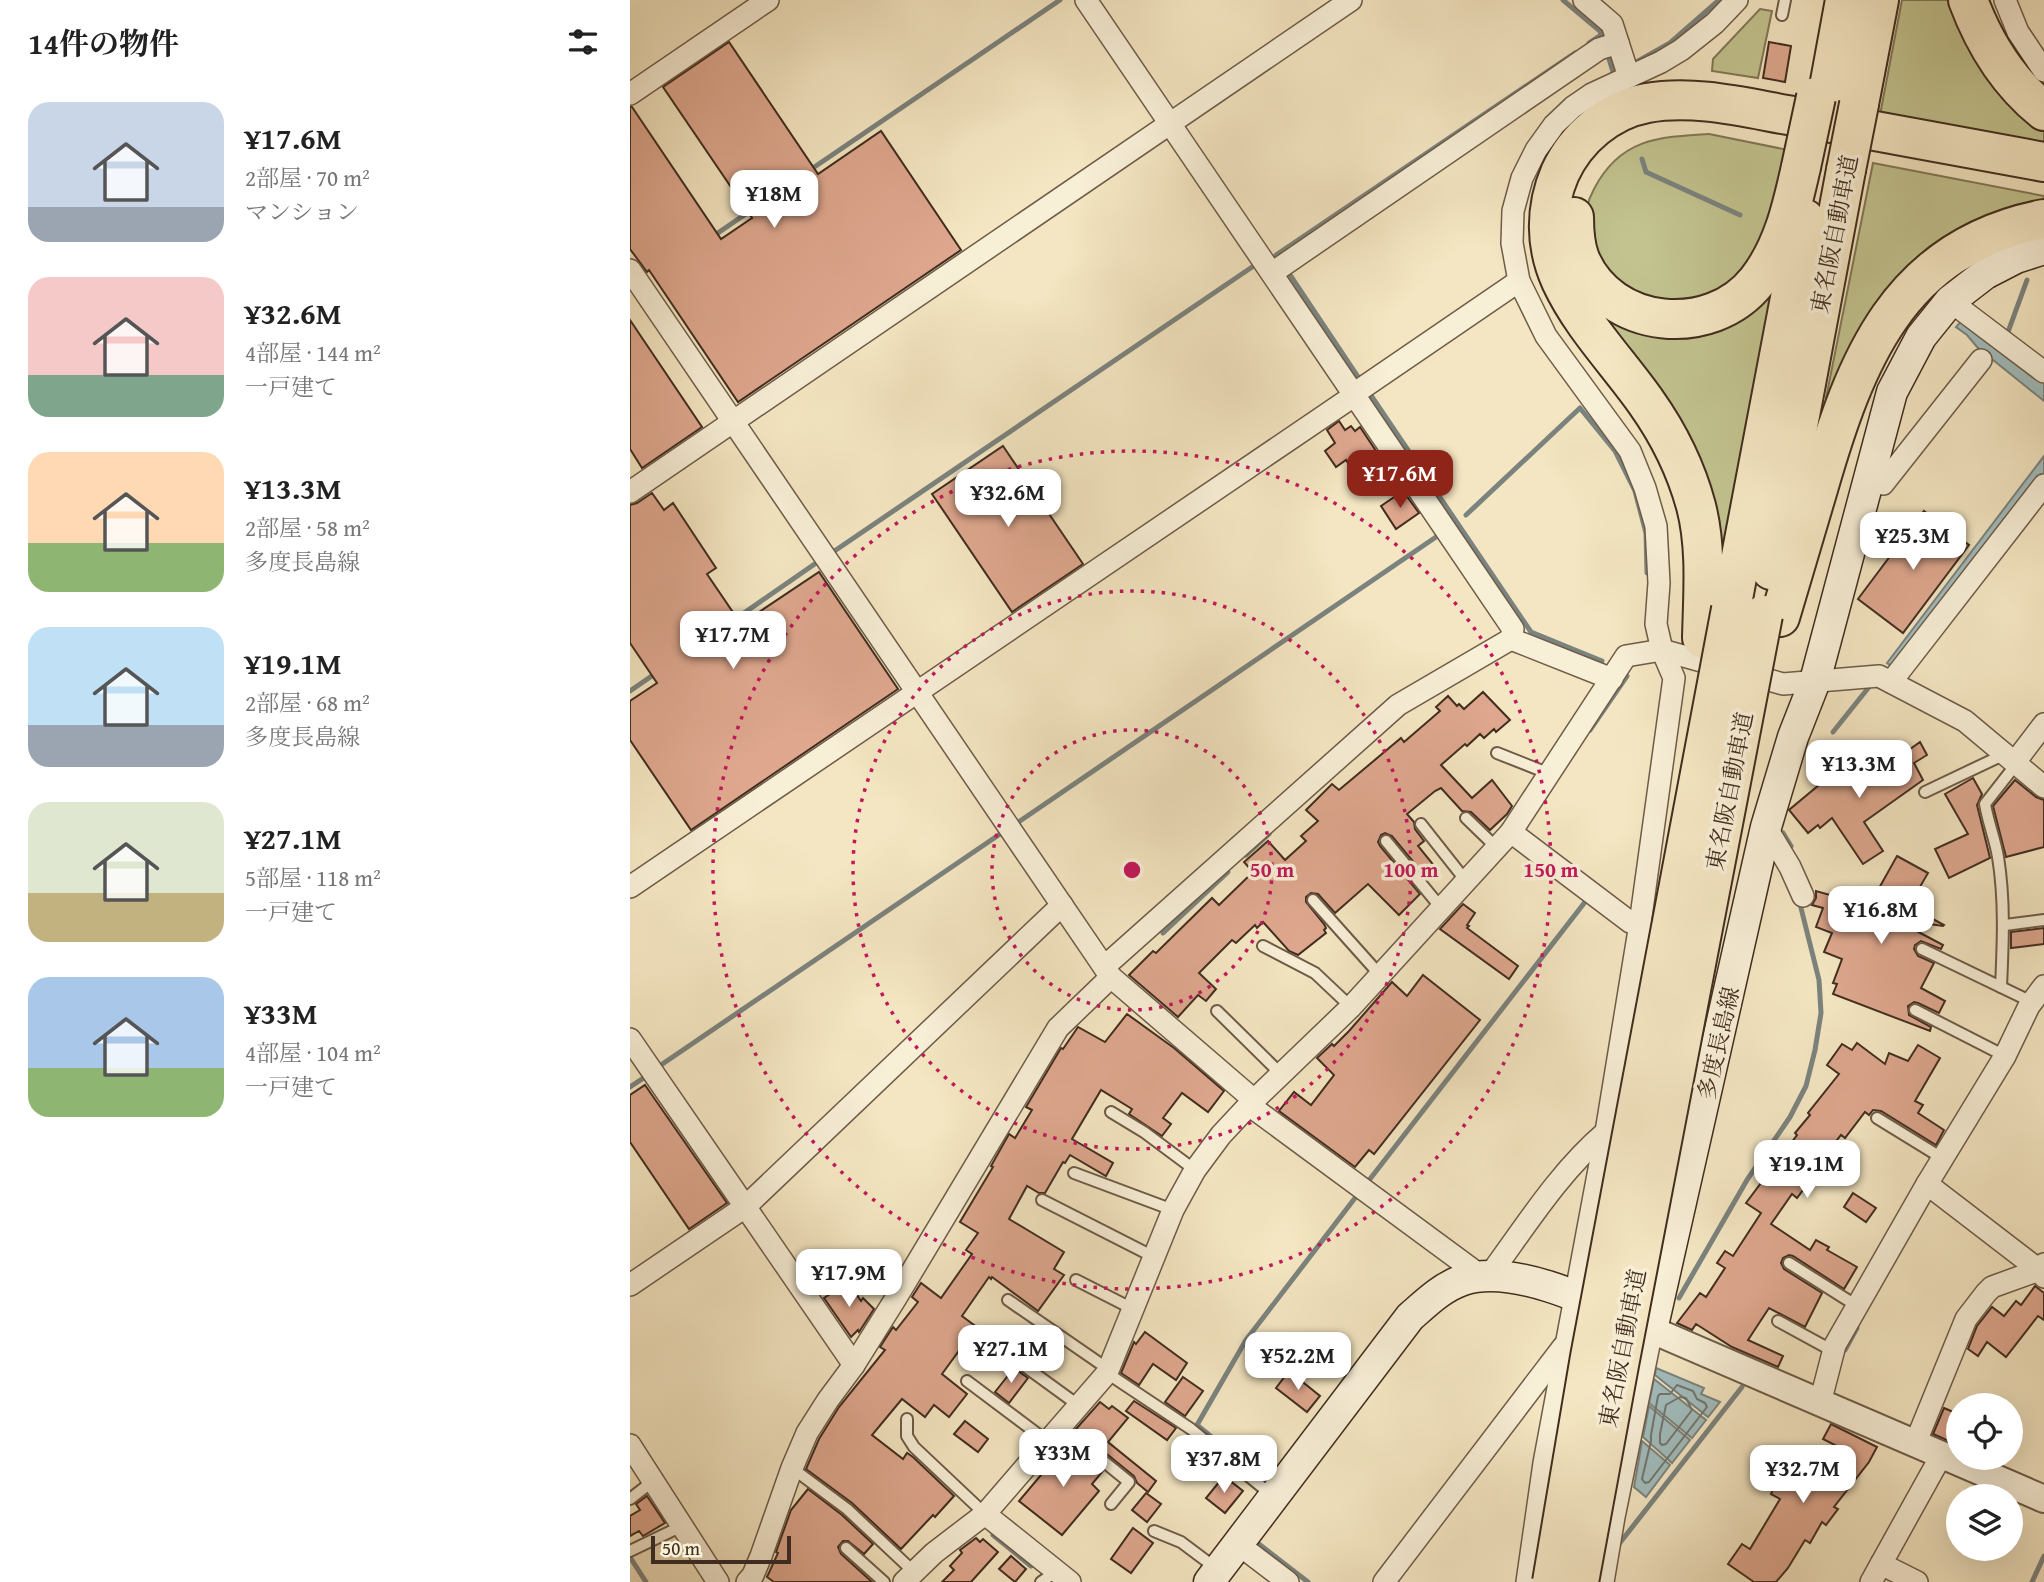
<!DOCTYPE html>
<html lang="ja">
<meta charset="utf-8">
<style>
:root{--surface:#fff;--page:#f6f6f6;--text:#222;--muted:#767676;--accent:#8f2418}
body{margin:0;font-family:"Gentium Book Plus","Noto Serif JP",serif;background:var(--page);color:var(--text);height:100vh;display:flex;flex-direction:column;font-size:26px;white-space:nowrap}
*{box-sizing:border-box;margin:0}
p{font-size:23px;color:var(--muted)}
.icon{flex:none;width:38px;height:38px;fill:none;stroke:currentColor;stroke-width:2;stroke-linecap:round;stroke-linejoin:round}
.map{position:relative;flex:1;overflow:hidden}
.drawer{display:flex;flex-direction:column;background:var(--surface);width:630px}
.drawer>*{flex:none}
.controls{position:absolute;left:1316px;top:1393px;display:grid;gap:14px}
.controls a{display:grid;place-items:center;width:77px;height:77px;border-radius:50%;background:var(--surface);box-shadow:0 7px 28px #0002;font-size:35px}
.scale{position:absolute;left:21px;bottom:18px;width:140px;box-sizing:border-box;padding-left:7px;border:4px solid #412d1f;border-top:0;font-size:19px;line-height:24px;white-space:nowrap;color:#412d1f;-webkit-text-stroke:5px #f8efd7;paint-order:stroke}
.price{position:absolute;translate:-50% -60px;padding:0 16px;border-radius:14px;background:#fff;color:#222;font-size:23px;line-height:46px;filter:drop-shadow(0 2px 4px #0008)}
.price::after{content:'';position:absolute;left:50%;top:42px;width:21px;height:16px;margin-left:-10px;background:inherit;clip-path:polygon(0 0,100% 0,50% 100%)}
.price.on{background:var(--accent);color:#fff}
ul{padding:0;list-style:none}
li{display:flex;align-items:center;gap:21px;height:175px;padding:0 28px}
li span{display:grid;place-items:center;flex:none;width:196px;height:140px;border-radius:21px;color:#555}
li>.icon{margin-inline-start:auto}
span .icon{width:84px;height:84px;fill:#fffc;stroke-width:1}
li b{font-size:30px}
h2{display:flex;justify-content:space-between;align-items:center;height:84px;padding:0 28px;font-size:30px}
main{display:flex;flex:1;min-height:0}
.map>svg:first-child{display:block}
</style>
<main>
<section class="drawer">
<h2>14件の物件<svg class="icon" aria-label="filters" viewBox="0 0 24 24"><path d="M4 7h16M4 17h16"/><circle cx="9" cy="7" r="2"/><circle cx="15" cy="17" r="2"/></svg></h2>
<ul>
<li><span style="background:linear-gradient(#c9d6e8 75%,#9aa5b1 0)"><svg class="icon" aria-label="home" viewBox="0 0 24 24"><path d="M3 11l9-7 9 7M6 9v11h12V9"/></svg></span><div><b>¥17.6M</b><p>2部屋 · 70 m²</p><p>マンション</p></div></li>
<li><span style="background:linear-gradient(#f6c9c9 70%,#7fa58c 0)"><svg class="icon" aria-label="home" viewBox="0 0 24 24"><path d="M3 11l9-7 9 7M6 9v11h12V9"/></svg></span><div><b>¥32.6M</b><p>4部屋 · 144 m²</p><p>一戸建て</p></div></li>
<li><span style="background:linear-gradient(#ffd9b3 65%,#8fb573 0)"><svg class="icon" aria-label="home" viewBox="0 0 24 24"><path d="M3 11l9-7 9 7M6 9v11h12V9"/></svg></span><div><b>¥13.3M</b><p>2部屋 · 58 m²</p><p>多度長島線</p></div></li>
<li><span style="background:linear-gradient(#bfe0f5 70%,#9aa5b1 0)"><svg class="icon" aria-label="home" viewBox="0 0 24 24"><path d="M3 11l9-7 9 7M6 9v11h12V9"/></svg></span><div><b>¥19.1M</b><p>2部屋 · 68 m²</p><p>多度長島線</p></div></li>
<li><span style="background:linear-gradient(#dfe7d0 65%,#c2b280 0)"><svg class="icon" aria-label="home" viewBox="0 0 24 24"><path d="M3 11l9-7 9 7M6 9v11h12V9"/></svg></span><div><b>¥27.1M</b><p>5部屋 · 118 m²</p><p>一戸建て</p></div></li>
<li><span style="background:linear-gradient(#a9c7e8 65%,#8fb573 0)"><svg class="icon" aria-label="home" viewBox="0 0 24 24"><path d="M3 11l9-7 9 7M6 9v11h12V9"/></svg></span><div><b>¥33M</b><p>4部屋 · 104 m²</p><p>一戸建て</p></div></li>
</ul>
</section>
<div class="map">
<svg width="1414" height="1582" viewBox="0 0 1414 1582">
<rect width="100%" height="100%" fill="#f4e6c2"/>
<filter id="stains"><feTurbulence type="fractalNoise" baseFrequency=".00286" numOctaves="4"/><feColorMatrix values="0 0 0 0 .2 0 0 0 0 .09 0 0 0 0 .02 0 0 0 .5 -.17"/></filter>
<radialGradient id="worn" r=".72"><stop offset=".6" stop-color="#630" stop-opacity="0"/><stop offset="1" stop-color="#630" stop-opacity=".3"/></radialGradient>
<g fill="#c2c38f" stroke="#827857" stroke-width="2">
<path d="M1272 0H1328L1414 124V154L1249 120Z"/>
<path d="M1130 9 1142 11 1128 78 1082 71 1083 59Z"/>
<path d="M1079 134 1158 150 1143 217 1116 275 1058 311 990 293C980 274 963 250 956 230 952 218 958 200 964 189 990 139 1027 137 1079 134Z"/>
<path d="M1243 163 1414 196V209L1374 218 1202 404 1196 398Z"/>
<path d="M1148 273 1093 558 956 306 1016 333Z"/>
</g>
<g fill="#a1bdbe" stroke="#7b837e" stroke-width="2">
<path d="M1332 320 1414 381V401L1347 347 1337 335 1326 327Z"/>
<path d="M1414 456V473L1265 669 1257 663Z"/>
<path d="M1026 1368 1074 1388 1071 1394 1090 1402 1078 1417 1025 1375Z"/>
<path d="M1024 1379 1076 1420 1062 1438 1019 1403Z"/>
<path d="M1019 1406 1060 1440 1042 1463 1013 1437Z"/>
<path d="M1012 1441 1040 1465 1016 1497 1004 1487Z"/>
</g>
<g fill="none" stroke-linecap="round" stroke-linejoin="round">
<g stroke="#71756e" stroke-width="2">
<path d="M1047 1385 1063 1391 1067 1399 1075 1403 1077 1407 1019 1482 1015 1483 1012 1479 1021 1441V1435L1028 1396 1030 1394H1040Z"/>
<path d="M1050 1397 1056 1398 1062 1410 1036 1444 1032 1445 1030 1443V1434L1036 1405Z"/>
</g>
<g stroke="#7b837e" stroke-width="5">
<path d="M933 0 970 31 971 36"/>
<path d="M959 43 971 35"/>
<path d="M977 52 984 75"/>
<path d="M1003 64 1040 43 1089 0"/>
<path d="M1012 159 1016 172 1110 215"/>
<path d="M180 170 430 0"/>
<path d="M82 237 123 209"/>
<path d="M650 261 646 255 945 53"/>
<path d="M656 269 732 383"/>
<path d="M1378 332 1397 280"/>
<path d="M738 391 901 632 972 661"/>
<path d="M836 515 950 408 985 451 1005 491 1016 533 1017 573"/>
<path d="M203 552 628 263"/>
<path d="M101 622 189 561"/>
<path d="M0 691 26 673"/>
<path d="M960 730 997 676"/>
<path d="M1203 732 1239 687"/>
<path d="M387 823 806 537"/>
<path d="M1153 833 1161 846"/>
<path d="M616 855 639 834"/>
<path d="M533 933 598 872"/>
<path d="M28 1067 373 832"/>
<path d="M0 1087 15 1077"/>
<path d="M740 1179 955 902"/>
<path d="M1049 1298 1117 1180 1160 1117 1176 1086 1185 1050 1191 1013 1189 980 1169 900"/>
<path d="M1215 1350 1227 1328"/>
<path d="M634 1480 567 1425 616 1340 725 1198"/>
<path d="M363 1535 401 1566"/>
<path d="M627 1538 625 1541 678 1582"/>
<path d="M989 1544 1112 1387"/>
<path d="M0 1557 16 1582"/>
<path d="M1402 1582 1414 1556"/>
</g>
</g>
<g fill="#dea78e" stroke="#412d1f" stroke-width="2">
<path d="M99 42 188 174 251 131 331 250 108 402 19 270 17 272 0 249V107H2L91 239 122 218 33 87Z"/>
<path d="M1139 42 1161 46 1155 82 1133 78Z"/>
<path d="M0 320 72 427 12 468 0 449Z"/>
<path d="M709 421 715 430 721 426 725 431 730 427 746 451 721 468 716 460 706 467 695 451 705 443 697 430Z"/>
<path d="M373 446 453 564 382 612 302 494Z"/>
<path d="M773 491 789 513 766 529 751 506Z"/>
<path d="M22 493 34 510 43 503 86 568 77 574 111 624 189 572 268 689 61 830 0 740V701L27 683 0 643V505L7 503Z"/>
<path d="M1294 511 1339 545 1273 633 1228 599Z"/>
<path d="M853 692 880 720 866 732 864 729 854 738 850 734 837 746 835 744 811 765 842 798 862 780 882 806 877 814 860 830 841 812 832 811 811 788 805 791 777 814 784 822 785 829 794 841 788 846 806 868 795 876 762 836 755 833 751 835 748 842 750 846 790 894 769 915 738 884 705 913 688 894 681 893 676 897V902L694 924 696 928 694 930 696 933 668 955 659 951 633 922 627 928 625 925 606 943 602 940 569 973 586 989 576 1001 568 995 548 1017 499 975 523 951 526 953 582 898 589 905 623 872 614 862 638 841 655 860 676 841 671 836 688 821 676 810 702 784 709 790 771 738 774 742 810 711 806 707 818 696 827 706 829 704 834 709Z"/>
<path d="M1290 742 1297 755 1284 763 1293 780 1234 822 1253 851 1233 864 1202 818 1190 828 1188 825 1178 833 1159 810 1213 765 1224 779 1246 764 1251 770Z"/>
<path d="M1343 778 1352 794 1347 805 1360 858 1319 878 1305 849 1338 834 1315 794Z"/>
<path d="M1385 780 1406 797 1414 800V847L1376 857 1363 806Z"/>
<path d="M1267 856 1298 873 1279 906 1314 925 1313 926 1264 919 1313 945 1311 949 1291 941 1285 945 1284 949 1288 956 1304 963 1291 988 1315 1001 1309 1013 1288 1003 1284 1002 1278 1006 1279 1015 1301 1027 1300 1031 1203 994 1207 984 1203 983 1212 959 1194 952 1202 933 1186 927 1193 908 1182 905 1186 898V891L1239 906Z"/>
<path d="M833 904 845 913 837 925 839 926 837 928 888 966 879 979 810 929Z"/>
<path d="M1414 928V944L1381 948V932Z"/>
<path d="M793 975 850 1020 744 1154 739 1150 725 1167 649 1111 664 1092 681 1105 704 1075 687 1058 702 1044 704 1046 719 1031 762 982 777 996Z"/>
<path d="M497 1014 544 1048 594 1091 578 1112 552 1093 533 1118 541 1124 532 1136 499 1114 502 1109 471 1090 442 1139 483 1163 476 1176 440 1155 435 1163 433 1162 415 1193H409L397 1186 379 1219 434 1252 424 1269 434 1275 408 1311 362 1277 361 1279 359 1277 332 1316 364 1340 362 1343 364 1345 363 1348 351 1364 331 1348 312 1374 337 1394 319 1417 304 1405 295 1417 272 1399 242 1435 273 1459 277 1453 283 1457 324 1496 305 1517 303 1515 271 1549 222 1503 176 1469 189 1439 209 1407 255 1350 250 1347 263 1327 266 1330 288 1302 282 1297 291 1283 311 1298 342 1254 336 1250 348 1233 330 1222 363 1167 361 1166 379 1134 385 1138 402 1110 396 1107 431 1048 433 1049 448 1027 475 1042Z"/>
<path d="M1227 1043 1255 1064 1259 1053 1278 1061 1288 1045 1310 1058 1285 1101 1293 1105 1288 1113 1314 1130 1306 1145 1251 1111 1243 1110 1239 1115 1235 1112 1215 1138 1211 1135 1188 1165 1193 1169 1181 1184 1179 1182 1167 1198 1162 1194 1141 1224 1180 1250 1186 1240 1199 1247 1197 1250 1227 1267 1214 1289 1163 1256 1159 1255 1153 1258 1151 1263 1154 1269 1192 1293 1175 1327 1139 1308 1118 1340 1153 1356 1148 1367 1102 1347 1066 1324 1062 1330 1047 1323 1070 1293 1076 1297 1095 1268 1087 1263 1095 1251 1103 1256 1131 1213 1116 1203 1167 1135 1165 1133 1180 1115 1178 1113 1209 1074 1197 1065 1212 1044 1222 1050Z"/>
<path d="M15 1085 97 1203 59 1229 0 1142V1095Z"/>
<path d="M1223 1193 1246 1208 1236 1222 1214 1207Z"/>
<path d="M217 1283 226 1295H227L231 1301 233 1298 244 1309 229 1332 228 1330 221 1337 194 1298Z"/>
<path d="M1405 1286 1414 1293V1320L1408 1316 1376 1357 1357 1342 1348 1356 1338 1349 1347 1326 1362 1307 1374 1316 1386 1301 1391 1305Z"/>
<path d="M515 1332 557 1363 546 1380 523 1364 509 1385 491 1373 504 1342 506 1344Z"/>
<path d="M384 1368 398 1378 379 1403 365 1392Z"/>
<path d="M659 1371 690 1396 677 1412 646 1388Z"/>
<path d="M553 1377 573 1391 555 1416 535 1402Z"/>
<path d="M504 1401 546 1428 537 1440 496 1411Z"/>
<path d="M470 1402 479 1409 482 1406 498 1418 478 1442 526 1481 518 1492 507 1483 504 1476 446 1429Z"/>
<path d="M1314 1408 1328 1414V1426L1321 1442 1303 1434Z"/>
<path d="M335 1421 358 1439 348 1452 324 1434Z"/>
<path d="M1201 1424 1247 1447 1239 1462 1204 1507 1208 1509 1196 1525 1192 1522 1180 1543 1175 1540 1158 1568 1146 1582H1124L1098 1564 1112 1544 1120 1549 1150 1499 1141 1494 1160 1453 1188 1467 1205 1445 1193 1439Z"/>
<path d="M438 1443 473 1471 462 1484 469 1491 432 1535 389 1501Z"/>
<path d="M594 1476 613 1491 595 1513 576 1498Z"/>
<path d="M178 1489 212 1515 243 1544 234 1554 218 1541H213L208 1547 211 1554 242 1582H144L137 1577 148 1553 146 1552 161 1510Z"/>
<path d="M516 1493 531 1504 517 1522 502 1510Z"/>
<path d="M17 1496 35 1523 13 1536 9 1531 0 1536V1516L10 1510 6 1504Z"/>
<path d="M503 1528 523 1543 501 1573 481 1559Z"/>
<path d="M346 1538 350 1542 353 1539 368 1552 341 1582H312L324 1570 320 1566 332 1553 330 1550Z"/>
<path d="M381 1556 396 1569 385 1582 369 1569Z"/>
</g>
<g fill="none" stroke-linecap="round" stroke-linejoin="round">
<g stroke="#6e5b48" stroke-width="14">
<g id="service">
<path d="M1152 15 1155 0"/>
<path d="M867 753 920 774"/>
<path d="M1295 792 1375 754"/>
<path d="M836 818 867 848"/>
<path d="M791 824 836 881"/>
<path d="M756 841 812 909"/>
<path d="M683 900 750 975"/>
<path d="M1375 925 1414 920"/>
<path d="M633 946 685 973 721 1007"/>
<path d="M1292 949 1402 1002"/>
<path d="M1371 987C1373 943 1375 900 1368 857 1365 839 1358 822 1355 804L1387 763"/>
<path d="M1285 1010 1375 1056"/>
<path d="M587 1011 651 1074"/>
<path d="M481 1112 514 1132 565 1170"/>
<path d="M1247 1118 1312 1158"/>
<path d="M444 1173 543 1210"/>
<path d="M412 1200 524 1257"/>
<path d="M1159 1263 1227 1306"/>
<path d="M446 1280 503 1309"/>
<path d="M378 1300 478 1369"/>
<path d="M1148 1321 1203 1351"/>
<path d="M371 1349 448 1405"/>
<path d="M477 1373 561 1429 643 1496"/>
<path d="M337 1381 417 1441"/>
<path d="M277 1419V1436L284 1447 355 1514"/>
<path d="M430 1426 499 1482 481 1504"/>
<path d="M162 1468 217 1509 284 1572"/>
<path d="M0 1499 23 1481"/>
<path d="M524 1531 551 1542 587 1569"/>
<path d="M216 1548 254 1582"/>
<path d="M0 1551 52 1526"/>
<path d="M411 1582 427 1571"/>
</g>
</g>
<g stroke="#6e5b48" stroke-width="24">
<g id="minor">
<path d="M456 0 883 629 881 639"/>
<path d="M954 0 982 24 999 77"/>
<path d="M1375 0 1388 32 1414 71"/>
<path d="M0 94 138 0"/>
<path d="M0 270 474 967 481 977 624 1100"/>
<path d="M642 273 969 49 988 43"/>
<path d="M1320 301 1414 372"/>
<path d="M725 393 889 281"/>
<path d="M1238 481 1253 484 1351 360"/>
<path d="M0 492 721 0"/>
<path d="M1261 682 1414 485"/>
<path d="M1385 762 1414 724"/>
<path d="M1136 827 1160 867 1173 896"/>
<path d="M881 832 1000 922 1010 924"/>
<path d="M0 887 725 395"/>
<path d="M474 967 768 705 881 639 982 679"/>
<path d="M0 1039 224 1365"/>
<path d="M619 1105 851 1276"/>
<path d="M1297 1184 1409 1270 1414 1277"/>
<path d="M859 1276C895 1227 929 1172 976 1132"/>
<path d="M0 1285 115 1207 432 905"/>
<path d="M1190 1403 1205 1345 1297 1184 1375 1056 1399 1006 1414 986"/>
<path d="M1285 1444 1336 1319 1356 1293 1362 1287 1409 1270 1414 1264"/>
<path d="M0 1445 88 1582"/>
<path d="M355 1514 440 1582"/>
<path d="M608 1544 658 1582"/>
<path d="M1251 1564 1287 1582"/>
<path d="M117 1582 123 1575 131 1556 162 1468 177 1433 198 1400 224 1365 266 1298 428 1028 481 977"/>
<path d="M274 1582 304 1553 355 1514 477 1373 543 1210 565 1170 591 1135 619 1105 721 1007 881 832 996 656 1032 650 1153 684 1249 676 1335 721 1414 787"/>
<path d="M754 1582 933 1347"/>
<path d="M897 1582 914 1463 976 1132 1010 924 1044 678 1032 650 1026 624 1029 583 1026 526 1015 488 1000 451 916 336 889 281 882 243 883 211 892 178 906 150 924 125 943 107 962 94 1031 62 1051 50 1085 23 1107 0"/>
<path d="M973 1582 984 1517 1022 1330"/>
<path d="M1241 1582 1311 1456"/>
</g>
</g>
<g stroke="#6e5b48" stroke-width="30">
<path id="tertiary" d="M1022 1330 1414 1499"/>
</g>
<g stroke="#412d1f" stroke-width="33">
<path id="secondary" d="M579 1582 780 1317C796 1303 812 1287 833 1280 886 1262 974 1308 1022 1330L1136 827 1163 737 1185 681 1262 392 1291 337 1320 301 1355 274 1386 258 1414 249"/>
</g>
<g stroke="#412d1f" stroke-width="42">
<g id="motorway">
<path d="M1338 0C1354 43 1378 82 1414 111"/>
<path d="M1197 98 1215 0"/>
<path d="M1229 104 1249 0"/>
<path d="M944 217C944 231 945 246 950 259 980 330 1081 339 1127 281 1153 248 1162 207 1171 167"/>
<path d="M1141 570 1216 170"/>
<path d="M1101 609 1175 219"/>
<path d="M1150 617C1163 574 1175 532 1188 489 1225 361 1268 247 1414 219"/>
<path d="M1072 638C1073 595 1077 548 1066 506 1056 469 1038 433 1016 402 987 361 952 326 931 281 915 246 915 208 930 173 946 138 979 110 1017 103 1067 94 1120 109 1169 117 1251 132 1332 147 1414 162"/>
</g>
</g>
<use href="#service" stroke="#f8efd7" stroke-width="10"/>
<use href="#minor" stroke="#f8efd7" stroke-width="21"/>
<use href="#tertiary" stroke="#f8efd7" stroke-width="26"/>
<use href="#secondary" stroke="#f8efd7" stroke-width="30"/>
<use href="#motorway" stroke="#f4e6c2" stroke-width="38"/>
<g stroke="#412d1f" stroke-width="42" stroke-linecap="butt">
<g id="motorway-bridge">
<path d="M1171 167 1186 97"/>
<path d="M1216 170 1229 104"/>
<path d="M922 1582 960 1357 1101 609"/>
<path d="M949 1582 989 1365 1133 615"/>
</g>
</g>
<use href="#motorway-bridge" stroke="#f4e6c2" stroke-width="38"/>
</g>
<g fill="none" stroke="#c2185b" stroke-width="3.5" stroke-dasharray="3.5 7">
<circle cx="502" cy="870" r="140"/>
<circle cx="502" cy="870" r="279"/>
<circle cx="502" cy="870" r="419"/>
</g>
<g text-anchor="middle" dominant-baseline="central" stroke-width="7" stroke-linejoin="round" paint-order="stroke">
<g font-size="23" fill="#412d1f" stroke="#f8efd7">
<text transform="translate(1204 234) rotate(-79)">東名阪自動車道</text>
<text transform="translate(1099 791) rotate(-79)">東名阪自動車道</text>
<text transform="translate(1088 1043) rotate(-77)">多度長島線</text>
<text transform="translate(992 1348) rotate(-79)">東名阪自動車道</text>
</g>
</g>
<circle cx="502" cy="870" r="10" fill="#c2185b" stroke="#f8efd7" stroke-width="3.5"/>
<g font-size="21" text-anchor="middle" font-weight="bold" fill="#c2185b" stroke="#f8efd7" stroke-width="7" stroke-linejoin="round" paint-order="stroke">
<text x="642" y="877">50 m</text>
<text x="781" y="877">100 m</text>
<text x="921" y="877">150 m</text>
</g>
<rect width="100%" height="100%" filter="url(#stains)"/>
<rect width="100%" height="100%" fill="url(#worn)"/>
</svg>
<div class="controls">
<a><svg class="icon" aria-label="locate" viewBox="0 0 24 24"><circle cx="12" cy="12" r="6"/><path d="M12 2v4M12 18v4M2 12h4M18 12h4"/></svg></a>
<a><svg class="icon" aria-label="layers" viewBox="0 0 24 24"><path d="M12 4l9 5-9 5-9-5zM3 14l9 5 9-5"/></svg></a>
</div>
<div class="scale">50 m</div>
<b class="price" style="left:144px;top:230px">¥18M</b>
<b class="price on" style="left:770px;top:510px">¥17.6M</b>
<b class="price" style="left:378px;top:529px">¥32.6M</b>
<b class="price" style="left:1283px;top:572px">¥25.3M</b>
<b class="price" style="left:103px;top:671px">¥17.7M</b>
<b class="price" style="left:1229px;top:800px">¥13.3M</b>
<b class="price" style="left:1251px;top:946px">¥16.8M</b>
<b class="price" style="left:1177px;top:1200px">¥19.1M</b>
<b class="price" style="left:219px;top:1309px">¥17.9M</b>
<b class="price" style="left:381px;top:1385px">¥27.1M</b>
<b class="price" style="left:668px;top:1392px">¥52.2M</b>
<b class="price" style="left:433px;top:1489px">¥33M</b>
<b class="price" style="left:594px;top:1495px">¥37.8M</b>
<b class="price" style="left:1173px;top:1505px">¥32.7M</b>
</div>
</main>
